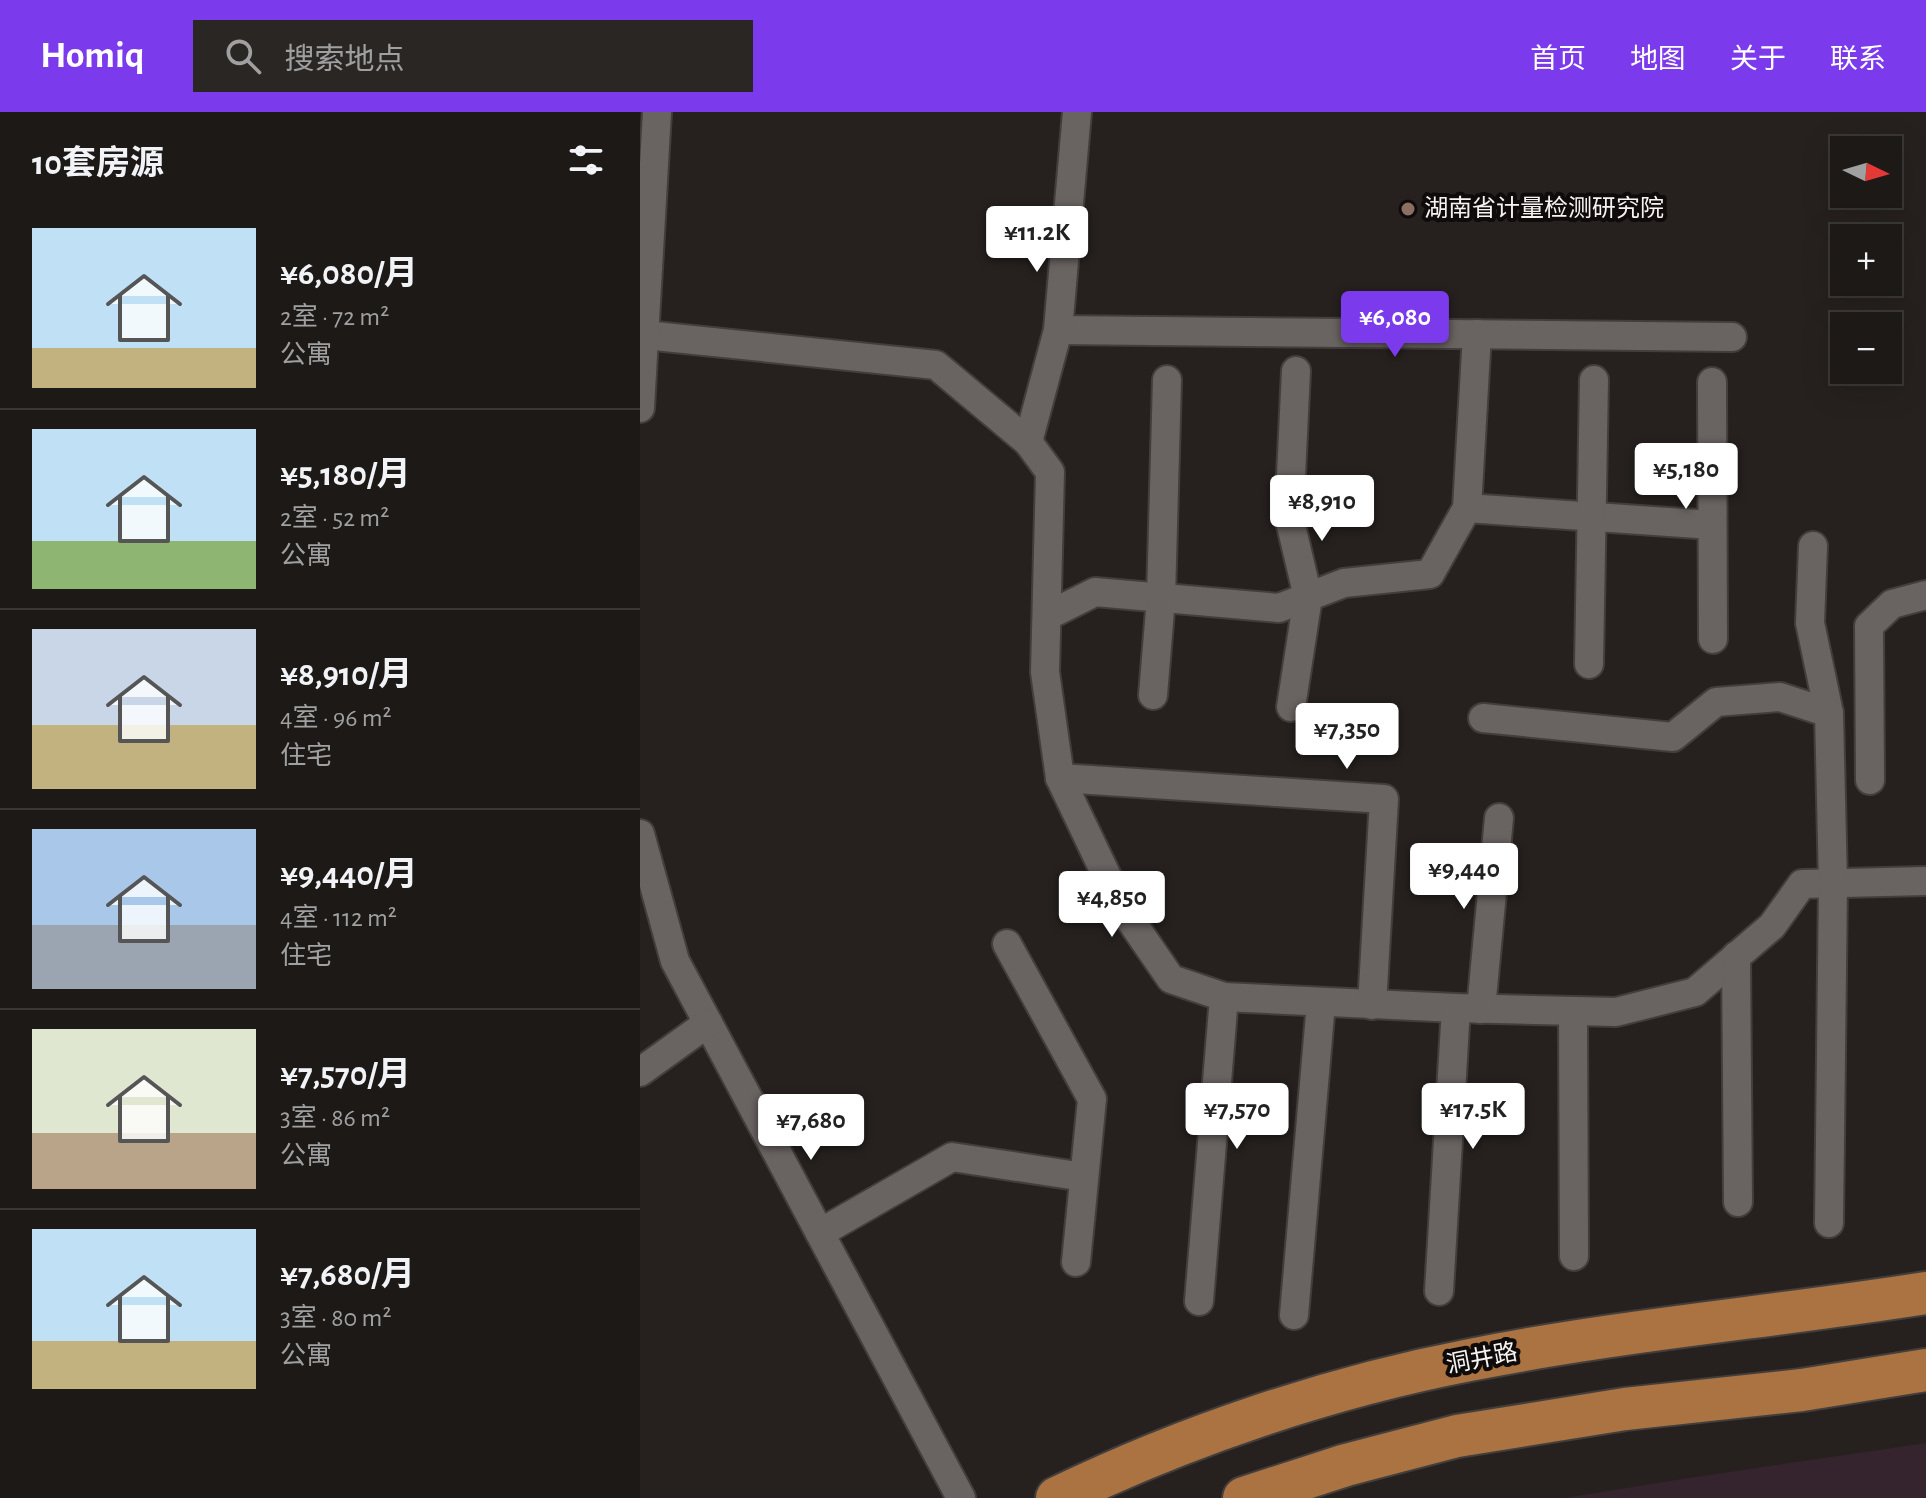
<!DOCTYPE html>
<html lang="zh">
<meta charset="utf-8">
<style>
:root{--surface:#1c1917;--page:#292624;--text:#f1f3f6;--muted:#a0a0a1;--line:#3a3836;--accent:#7c3aed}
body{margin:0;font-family:"Alegreya Sans","Noto Sans SC",sans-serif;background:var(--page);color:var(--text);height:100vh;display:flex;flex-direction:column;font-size:30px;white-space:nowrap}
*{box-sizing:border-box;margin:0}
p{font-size:26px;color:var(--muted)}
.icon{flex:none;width:44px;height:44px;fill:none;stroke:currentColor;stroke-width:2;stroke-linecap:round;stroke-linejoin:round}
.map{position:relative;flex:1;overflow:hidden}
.sheet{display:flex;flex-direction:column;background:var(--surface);width:640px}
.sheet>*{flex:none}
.needle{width:52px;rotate:95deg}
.tools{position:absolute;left:1190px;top:24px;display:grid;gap:16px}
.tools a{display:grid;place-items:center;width:72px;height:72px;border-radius:0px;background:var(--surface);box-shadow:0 8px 32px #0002,0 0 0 2px var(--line);font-size:40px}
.price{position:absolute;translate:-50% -68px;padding:0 18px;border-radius:8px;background:#fff;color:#222;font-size:26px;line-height:52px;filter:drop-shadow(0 2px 4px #0008)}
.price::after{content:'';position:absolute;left:50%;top:48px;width:24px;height:18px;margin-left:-12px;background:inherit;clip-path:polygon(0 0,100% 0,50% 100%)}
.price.active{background:var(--accent);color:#fff}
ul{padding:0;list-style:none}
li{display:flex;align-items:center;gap:24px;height:200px;padding:0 32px}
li+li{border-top:2px solid var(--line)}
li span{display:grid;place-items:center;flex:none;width:224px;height:160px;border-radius:0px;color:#555}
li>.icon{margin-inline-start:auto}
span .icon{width:96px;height:96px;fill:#fffc;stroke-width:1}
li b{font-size:34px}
h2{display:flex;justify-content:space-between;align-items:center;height:96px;padding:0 32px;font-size:34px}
header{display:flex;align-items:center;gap:48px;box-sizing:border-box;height:112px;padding:0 40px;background:var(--accent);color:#fff}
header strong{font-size:38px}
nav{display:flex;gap:44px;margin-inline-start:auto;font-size:28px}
.search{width:560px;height:72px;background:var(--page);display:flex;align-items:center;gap:20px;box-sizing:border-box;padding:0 28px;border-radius:0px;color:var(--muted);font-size:30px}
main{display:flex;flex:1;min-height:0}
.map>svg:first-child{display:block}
</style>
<header>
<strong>Homiq</strong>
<div class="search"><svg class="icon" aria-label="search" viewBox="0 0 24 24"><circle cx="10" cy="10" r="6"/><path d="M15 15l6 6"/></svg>搜索地点</div>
<nav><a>首页</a><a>地图</a><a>关于</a><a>联系</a></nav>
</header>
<main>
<section class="sheet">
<h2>10套房源<svg class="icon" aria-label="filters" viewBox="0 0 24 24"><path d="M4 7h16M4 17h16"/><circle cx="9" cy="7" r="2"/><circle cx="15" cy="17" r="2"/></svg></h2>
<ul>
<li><span style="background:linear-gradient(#bfe0f5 75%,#c2b280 0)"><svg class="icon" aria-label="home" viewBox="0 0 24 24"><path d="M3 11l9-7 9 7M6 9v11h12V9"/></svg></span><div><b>¥6,080/月</b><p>2室 · 72 m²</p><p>公寓</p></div></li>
<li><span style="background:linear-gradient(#bfe0f5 70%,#8fb573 0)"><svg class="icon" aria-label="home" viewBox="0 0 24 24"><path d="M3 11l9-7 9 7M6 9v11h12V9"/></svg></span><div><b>¥5,180/月</b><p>2室 · 52 m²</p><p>公寓</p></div></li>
<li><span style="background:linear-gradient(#c9d6e8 60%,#c2b280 0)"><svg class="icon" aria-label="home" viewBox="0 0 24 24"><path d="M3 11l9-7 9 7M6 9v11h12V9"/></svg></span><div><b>¥8,910/月</b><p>4室 · 96 m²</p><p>住宅</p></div></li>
<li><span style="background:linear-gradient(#a9c7e8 60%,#9aa5b1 0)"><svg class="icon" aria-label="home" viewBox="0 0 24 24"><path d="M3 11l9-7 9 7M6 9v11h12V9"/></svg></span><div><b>¥9,440/月</b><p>4室 · 112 m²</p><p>住宅</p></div></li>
<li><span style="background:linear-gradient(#dfe7d0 65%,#b9a48a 0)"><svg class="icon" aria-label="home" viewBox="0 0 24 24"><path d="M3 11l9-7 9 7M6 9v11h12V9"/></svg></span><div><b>¥7,570/月</b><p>3室 · 86 m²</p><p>公寓</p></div></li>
<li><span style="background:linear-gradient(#bfe0f5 70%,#c2b280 0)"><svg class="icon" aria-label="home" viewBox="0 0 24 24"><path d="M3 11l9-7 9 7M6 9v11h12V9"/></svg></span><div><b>¥7,680/月</b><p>3室 · 80 m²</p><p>公寓</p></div></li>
</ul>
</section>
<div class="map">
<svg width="1286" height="1386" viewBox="0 0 1286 1386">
<rect width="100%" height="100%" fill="#26211f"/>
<path fill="#35242d" d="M1286 1331V1386H924L1049 1366Z"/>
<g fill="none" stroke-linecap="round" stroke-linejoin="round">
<g stroke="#423e3c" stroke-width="32">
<g id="street">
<path d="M418 218 1092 225"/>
<path d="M5 223 296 253 388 330 410 360 405 560 420 666 482 796 531 867 584 885 816 896 976 900 1055 880 1132 814 1162 772 1286 769"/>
<path d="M1072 270 1073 527"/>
<path d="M0 296 17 0"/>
<path d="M388 330 418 218 437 0"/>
<path d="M827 396 1072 413"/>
<path d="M1173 434 1170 511 1189 601"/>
<path d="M407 504 455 480 639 496 704 471 790 462 827 396 837 222"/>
<path d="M949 552 954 268"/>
<path d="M513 583 521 486 527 268"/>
<path d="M651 595 668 485 649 405 656 259"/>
<path d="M843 606 1033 625 1076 590 1140 585 1189 601 1193 772 1189 1111"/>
<path d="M420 666 744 687 732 893"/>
<path d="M1230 668 1229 514 1252 492 1286 483"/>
<path d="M0 722 35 849 321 1386"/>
<path d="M367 832 452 987 436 1150"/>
<path d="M1096 844 1098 1090"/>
<path d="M841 897 859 706"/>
<path d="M933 899 934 1144"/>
<path d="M0 960 68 911"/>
<path d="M180 1121 312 1045 444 1065"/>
<path d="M799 1179 816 896"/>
<path d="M559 1189 584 885"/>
<path d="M654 1203 681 891"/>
</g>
</g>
<g stroke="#423e3c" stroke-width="46">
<g id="primary">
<path d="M417 1386C545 1324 690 1275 830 1248 980 1218 1134 1205 1286 1181"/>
<path d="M604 1386 706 1353 817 1324 985 1297 1162 1278 1286 1258"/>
</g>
</g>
<use href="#street" stroke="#696361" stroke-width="28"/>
<use href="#primary" stroke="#aa7341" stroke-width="42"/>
</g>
<circle fill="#8d6e63" stroke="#0e0b0a" stroke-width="3" cx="768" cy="97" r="8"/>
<g text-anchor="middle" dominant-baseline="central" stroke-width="8" stroke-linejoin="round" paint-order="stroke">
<g font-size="24" fill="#f5f2f0" stroke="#0e0b0a" text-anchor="start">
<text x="784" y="97">湖南省计量检测研究院</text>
</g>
<g font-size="24" fill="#f5f2f0" stroke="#0e0b0a">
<text transform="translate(842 1247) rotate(-11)">洞井路</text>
</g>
</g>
</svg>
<div class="tools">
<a><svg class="needle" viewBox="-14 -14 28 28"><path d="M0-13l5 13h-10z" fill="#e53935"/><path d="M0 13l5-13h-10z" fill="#a0a0a1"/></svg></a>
<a>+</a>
<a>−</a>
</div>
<b class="price" style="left:397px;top:162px">¥11.2K</b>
<b class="price active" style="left:755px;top:247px">¥6,080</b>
<b class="price" style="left:1046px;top:399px">¥5,180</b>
<b class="price" style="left:682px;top:431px">¥8,910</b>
<b class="price" style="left:707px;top:659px">¥7,350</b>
<b class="price" style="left:824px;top:799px">¥9,440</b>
<b class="price" style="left:472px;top:827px">¥4,850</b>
<b class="price" style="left:597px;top:1039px">¥7,570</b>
<b class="price" style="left:833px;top:1039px">¥17.5K</b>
<b class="price" style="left:171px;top:1050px">¥7,680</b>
</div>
</main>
